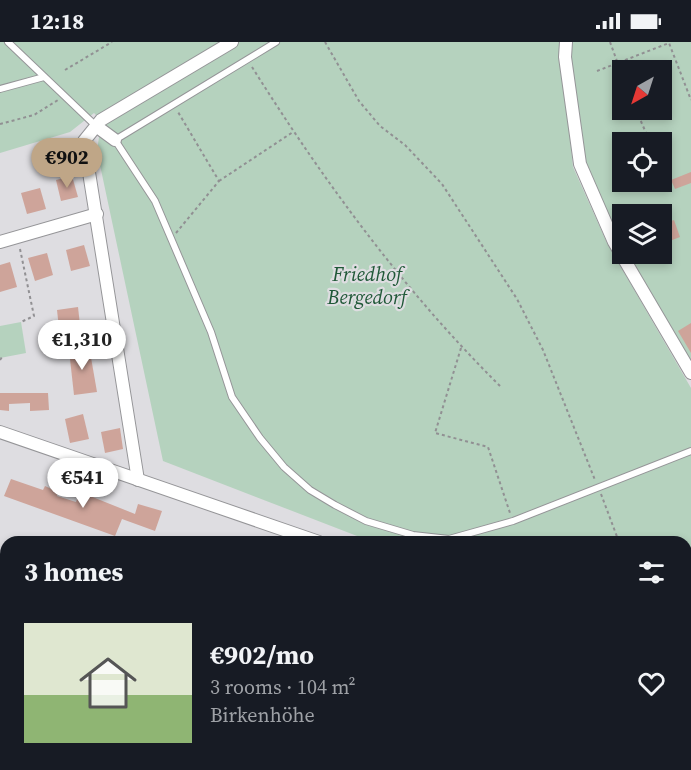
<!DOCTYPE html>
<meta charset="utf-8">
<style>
:root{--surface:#171b24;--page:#20242c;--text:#f1f3f6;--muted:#9ea1a6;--line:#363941;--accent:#bfa687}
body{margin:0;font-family:"Source Serif 4",serif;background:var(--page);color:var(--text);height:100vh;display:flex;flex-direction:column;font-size:22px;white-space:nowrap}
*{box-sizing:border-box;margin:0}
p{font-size:20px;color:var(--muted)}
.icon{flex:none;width:33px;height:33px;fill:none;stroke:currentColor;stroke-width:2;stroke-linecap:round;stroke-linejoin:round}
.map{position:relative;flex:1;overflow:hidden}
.details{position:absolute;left:0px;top:494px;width:692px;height:236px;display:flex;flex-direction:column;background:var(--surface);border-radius:18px 18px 0 0;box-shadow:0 3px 9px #0003}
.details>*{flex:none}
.needle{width:39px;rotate:219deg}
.controls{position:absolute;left:612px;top:18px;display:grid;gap:12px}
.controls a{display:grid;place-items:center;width:60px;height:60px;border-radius:0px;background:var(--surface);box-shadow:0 3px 9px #0003;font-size:30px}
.price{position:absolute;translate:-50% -51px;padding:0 14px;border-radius:21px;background:#fff;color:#222;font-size:20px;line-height:39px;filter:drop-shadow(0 2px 3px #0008)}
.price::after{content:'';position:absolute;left:50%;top:36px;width:18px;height:14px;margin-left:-9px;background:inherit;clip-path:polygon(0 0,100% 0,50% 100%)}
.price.active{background:var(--accent);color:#111}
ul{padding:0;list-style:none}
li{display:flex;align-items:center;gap:18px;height:150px;padding:0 24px}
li+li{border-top:2px solid var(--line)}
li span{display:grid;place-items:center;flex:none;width:168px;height:120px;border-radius:0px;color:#555}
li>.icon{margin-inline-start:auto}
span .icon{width:72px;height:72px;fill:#fffc;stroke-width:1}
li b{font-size:26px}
h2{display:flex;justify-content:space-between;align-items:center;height:72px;padding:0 24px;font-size:26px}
.status{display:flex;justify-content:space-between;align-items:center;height:42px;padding:0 30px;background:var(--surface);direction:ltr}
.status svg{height:16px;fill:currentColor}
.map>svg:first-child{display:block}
</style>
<div class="status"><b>12:18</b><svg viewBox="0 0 49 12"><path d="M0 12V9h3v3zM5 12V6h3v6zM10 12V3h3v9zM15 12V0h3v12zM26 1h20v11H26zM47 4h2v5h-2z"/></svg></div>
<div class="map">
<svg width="691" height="728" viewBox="0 0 691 728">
<rect width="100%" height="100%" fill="#dedde1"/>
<g fill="#b5d2be" fill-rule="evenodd">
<path d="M0 0H560L573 125 607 201 691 346V574L686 577V500L370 499 163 419 97 109 100 88 105 82 94 71 70 90 0 111Z"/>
<path d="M571 0H691V321L627 212H662V172H622V203L586 120 571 12ZM622 28H662V68H622ZM622 100H662V140H622Z"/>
<path d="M21 280 26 311 0 316V284Z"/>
</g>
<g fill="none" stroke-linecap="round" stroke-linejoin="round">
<path stroke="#72a1a7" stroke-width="3" d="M322 723 329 728"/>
</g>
<g fill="#cea49a">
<path d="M691 130V141L675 147 671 138Z"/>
<path d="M72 134 78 155 61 159 56 138Z"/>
<path d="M40 146 46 167 27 172 21 151Z"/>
<path d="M674 178 680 195 662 202V182Z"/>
<path d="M84 203 90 224 71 229 66 208Z"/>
<path d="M47 211 53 233 35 239 28 216Z"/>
<path d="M10 220 17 245 0 250V223Z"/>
<path d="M78 265 80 283 59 286 57 268Z"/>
<path d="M691 281V311L678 289Z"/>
<path d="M89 304 97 350 74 353 69 308Z"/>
<path d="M0 351H48L49 368 30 369V361L9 362V369L0 368Z"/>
<path d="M83 372 89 397 70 401 65 377Z"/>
<path d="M120 386 123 407 105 411 101 390Z"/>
<path d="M11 437 43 448 45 444 58 450 57 454 76 460 80 450 135 472 138 462 162 469 155 489 122 477 115 494 4 454Z"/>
</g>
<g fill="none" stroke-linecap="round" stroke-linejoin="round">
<g stroke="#959598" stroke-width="8">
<g id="lane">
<path d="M8 0 96 84"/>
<path d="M276 0 115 98 155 159 211 290 232 355 260 396 284 425 310 448 335 463 366 479 413 493 449 497 513 479 691 409"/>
<path d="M0 47 44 35"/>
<path d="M654 723 662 728"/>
</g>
</g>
<g stroke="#959598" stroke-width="14">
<g id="street">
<path d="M566 0 565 15 580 122 614 200 691 331"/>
<path d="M96 84 115 98"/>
<path d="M0 200 97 172"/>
<path d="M0 390 319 500"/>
<path d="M138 438 84 99 101 78 232 0"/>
<path d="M0 579 6 581"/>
<path d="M686 585 691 582"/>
<path d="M349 723 356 728"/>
<path d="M219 728 222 723"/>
<path d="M387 728 389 723"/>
<path d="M567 728 570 723"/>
</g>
</g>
<g stroke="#919093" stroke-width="2" stroke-dasharray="3 3" stroke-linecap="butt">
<path d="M325 0 359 59 380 84 405 103 442 142 517 257 543 308 595 438"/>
<path d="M610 0 622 33"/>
<path d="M252 25C325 141 405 250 502 346"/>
<path d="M65 28 112 0"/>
<path d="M597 29 669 1 691 58"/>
<path d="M636 68 650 100"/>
<path d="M0 82 34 73 58 58"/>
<path d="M219 139 293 90"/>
<path d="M176 191 219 139 178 70"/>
<path d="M20 207 34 274 21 280"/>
<path d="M461 306 435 391 488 405 510 471"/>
<path d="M0 318 2 315"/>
<path d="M601 452 619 500"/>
</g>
<use href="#lane" stroke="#fff" stroke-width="6"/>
<use href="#street" stroke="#fff" stroke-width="12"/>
</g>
<g text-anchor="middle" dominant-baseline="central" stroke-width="4.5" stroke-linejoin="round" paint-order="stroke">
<g font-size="20" font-style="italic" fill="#1f5837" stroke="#dedde1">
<text x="367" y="232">Friedhof<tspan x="367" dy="23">Bergedorf</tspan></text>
</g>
</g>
</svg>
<div class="controls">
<a><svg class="needle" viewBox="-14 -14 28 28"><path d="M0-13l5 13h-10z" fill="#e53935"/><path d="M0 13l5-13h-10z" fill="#9ea1a6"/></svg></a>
<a><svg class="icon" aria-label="locate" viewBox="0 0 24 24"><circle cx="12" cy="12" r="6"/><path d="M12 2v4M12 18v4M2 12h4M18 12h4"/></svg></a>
<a><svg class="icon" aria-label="layers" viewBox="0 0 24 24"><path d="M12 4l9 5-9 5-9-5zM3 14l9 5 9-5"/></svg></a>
</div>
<b class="price active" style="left:67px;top:147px">€902</b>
<b class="price" style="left:82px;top:329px">€1,310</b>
<b class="price" style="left:83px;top:467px">€541</b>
<section class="details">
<h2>3 homes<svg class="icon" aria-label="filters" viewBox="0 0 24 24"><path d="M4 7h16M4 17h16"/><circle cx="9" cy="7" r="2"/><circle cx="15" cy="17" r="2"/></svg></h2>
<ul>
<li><span style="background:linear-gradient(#dfe7d0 60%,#8fb573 0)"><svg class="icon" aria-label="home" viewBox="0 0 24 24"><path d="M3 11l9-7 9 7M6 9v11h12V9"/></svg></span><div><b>€902/mo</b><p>3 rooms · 104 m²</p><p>Birkenhöhe</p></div><svg class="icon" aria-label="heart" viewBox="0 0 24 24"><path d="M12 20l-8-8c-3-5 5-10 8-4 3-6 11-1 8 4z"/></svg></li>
</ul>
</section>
</div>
